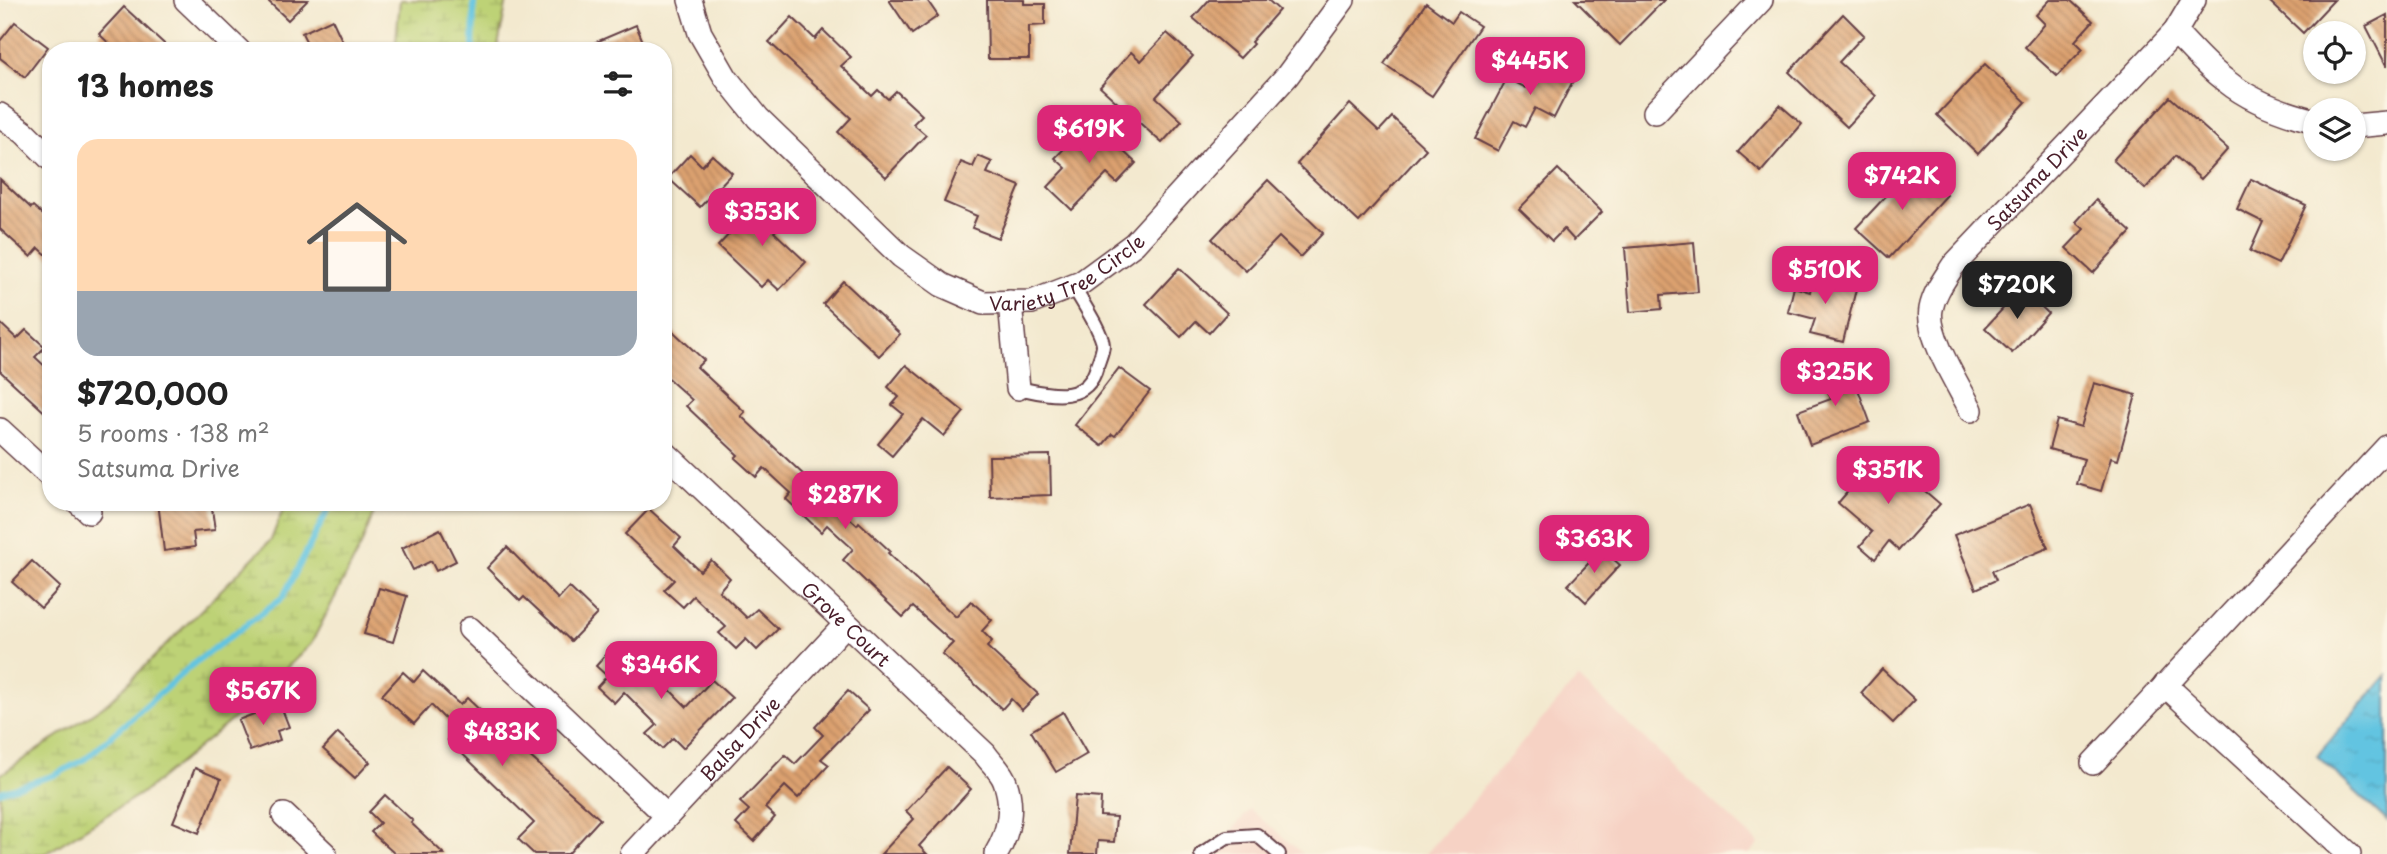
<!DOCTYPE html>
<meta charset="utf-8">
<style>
:root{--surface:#fff;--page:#f2f2f2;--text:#222;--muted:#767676;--accent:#db2777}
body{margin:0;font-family:"Playpen Sans",sans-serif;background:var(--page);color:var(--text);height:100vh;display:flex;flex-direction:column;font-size:26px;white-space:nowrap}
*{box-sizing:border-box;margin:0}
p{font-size:23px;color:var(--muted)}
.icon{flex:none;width:38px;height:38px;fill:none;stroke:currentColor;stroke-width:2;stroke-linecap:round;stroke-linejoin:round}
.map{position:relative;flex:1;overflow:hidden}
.side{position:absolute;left:42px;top:42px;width:630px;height:469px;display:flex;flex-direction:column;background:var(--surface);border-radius:28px;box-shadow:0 2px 5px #0004}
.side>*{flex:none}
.buttons{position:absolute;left:2303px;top:21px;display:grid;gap:14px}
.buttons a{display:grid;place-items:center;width:63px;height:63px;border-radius:50%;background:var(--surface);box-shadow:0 2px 5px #0004;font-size:35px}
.price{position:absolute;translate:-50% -60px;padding:0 16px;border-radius:14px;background:var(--accent);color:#fff;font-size:23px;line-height:46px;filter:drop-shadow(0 2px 4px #0008)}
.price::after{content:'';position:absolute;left:50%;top:42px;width:21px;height:16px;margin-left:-10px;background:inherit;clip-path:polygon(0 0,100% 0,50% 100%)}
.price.selected{background:#222;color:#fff}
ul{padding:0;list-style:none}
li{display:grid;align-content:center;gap:14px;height:371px;padding:0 35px}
li span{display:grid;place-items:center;height:217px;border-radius:21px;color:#555}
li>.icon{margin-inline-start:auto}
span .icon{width:126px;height:126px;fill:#fffc;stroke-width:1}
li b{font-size:30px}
h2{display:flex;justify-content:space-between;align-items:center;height:84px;padding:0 35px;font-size:30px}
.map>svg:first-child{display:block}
</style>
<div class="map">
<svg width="2387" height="854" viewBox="0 0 2387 854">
<defs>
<pattern id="wetland-marsh" width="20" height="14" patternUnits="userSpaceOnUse" patternTransform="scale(1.75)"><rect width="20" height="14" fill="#bdd276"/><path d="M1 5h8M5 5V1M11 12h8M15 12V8" fill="none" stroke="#a4b466"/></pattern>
<pattern id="water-ripples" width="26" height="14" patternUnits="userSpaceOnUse" patternTransform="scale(1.75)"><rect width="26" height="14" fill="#62c4e1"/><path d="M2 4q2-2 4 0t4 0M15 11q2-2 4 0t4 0" fill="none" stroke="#57a8c1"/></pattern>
<pattern id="building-back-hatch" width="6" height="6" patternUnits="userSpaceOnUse" patternTransform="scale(1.75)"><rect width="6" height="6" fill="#dca170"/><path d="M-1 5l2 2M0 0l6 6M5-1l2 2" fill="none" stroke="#b4835c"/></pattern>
</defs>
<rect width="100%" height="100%" fill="#fcf5e5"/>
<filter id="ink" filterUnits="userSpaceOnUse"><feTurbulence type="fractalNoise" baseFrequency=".0143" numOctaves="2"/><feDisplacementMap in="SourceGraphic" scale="14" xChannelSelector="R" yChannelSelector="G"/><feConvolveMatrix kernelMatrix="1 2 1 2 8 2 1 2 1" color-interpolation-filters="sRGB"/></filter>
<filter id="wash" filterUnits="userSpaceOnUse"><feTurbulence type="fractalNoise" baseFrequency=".00686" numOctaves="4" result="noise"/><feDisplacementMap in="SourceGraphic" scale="28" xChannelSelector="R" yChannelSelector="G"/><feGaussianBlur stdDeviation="1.57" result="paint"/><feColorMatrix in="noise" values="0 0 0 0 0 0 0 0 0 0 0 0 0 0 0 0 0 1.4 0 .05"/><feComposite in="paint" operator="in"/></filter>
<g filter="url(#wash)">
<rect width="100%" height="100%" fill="#f3e9cf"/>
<g fill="#f6d2c4">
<path d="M1578 678 1759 844 1749 854H1426Z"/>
<path d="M1250 809 1303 854H1211Z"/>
</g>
<g fill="url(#wetland-marsh)" stroke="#847850" stroke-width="2">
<path d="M400 0H507L497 51H395Z"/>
<path d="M286 502H378L360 548 311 644 245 709 148 789 45 854H0V775L109 702 271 540Z"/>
</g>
<path fill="url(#water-ripples)" stroke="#567286" stroke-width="2" d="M2387 675V821L2317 756Z"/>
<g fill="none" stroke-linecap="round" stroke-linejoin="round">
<g stroke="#62c4e1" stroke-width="6">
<path d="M473 51 474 0"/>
<path d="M0 792 55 775 85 759 192 665 283 597 332 502"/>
</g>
</g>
<g id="blocks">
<g fill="url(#building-back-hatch)">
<path d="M267 0H308L288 20Z"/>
<path d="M889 0H927L938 16 912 34Z"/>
<path d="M987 0H1024V4H1045V25L1029 26V59H988Z"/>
<path d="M1209 0H1268L1279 10 1251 42 1253 44 1240 58 1193 18Z"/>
<path d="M1575 0H1664L1620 45Z"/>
<path d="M2050 0H2070L2093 21 2075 41 2083 49 2057 76 2025 47 2045 24 2036 15Z"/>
<path d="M2268 0H2334L2303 33Z"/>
<path d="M1426 3 1452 22 1459 12 1480 26 1432 96 1384 64Z"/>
<path d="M124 7 172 51H117L99 34Z"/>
<path d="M1843 14 1864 35 1839 62 1876 96 1847 127 1789 72Z"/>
<path d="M2387 15V67L2366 26Z"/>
<path d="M792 17 815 39 823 30 851 57 841 66 872 96 878 90 888 99 896 91 922 115 913 124 926 135 886 177 838 132 851 118 769 42Z"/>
<path d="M332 19 347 51H311L302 33Z"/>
<path d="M15 22 48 47 25 77 0 58V41Z"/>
<path d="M636 25 647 51H575Z"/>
<path d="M1167 33 1193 56 1156 97 1182 121 1162 143 1100 87 1131 52 1141 61Z"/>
<path d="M1548 45 1582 63 1554 118 1535 108 1525 127 1514 121 1498 151 1475 139 1507 78 1526 88Z"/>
<path d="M1985 64 2026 102 1978 154 1937 115Z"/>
<path d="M2170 97 2228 149 2201 179 2175 156 2145 189 2113 160Z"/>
<path d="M1350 104 1379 131 1392 117 1426 149 1359 222 1297 164Z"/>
<path d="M1780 105 1802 124 1761 172 1738 152Z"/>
<path d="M1091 121 1136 163 1117 183 1107 174 1072 210 1048 187 1066 168 1055 158Z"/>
<path d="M690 154 702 166 712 155 732 173 700 207 668 178Z"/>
<path d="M978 156 992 162 987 173 1020 186 998 238 972 228 977 216 944 202 961 162 973 167Z"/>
<path d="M1915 165 1947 195 1889 258 1856 228Z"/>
<path d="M1558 169 1602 212 1574 240 1564 229 1552 241 1519 209Z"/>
<path d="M0 179 31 208 33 206 51 222V259L39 248 31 257 0 229Z"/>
<path d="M2251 179 2306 205 2278 264 2250 251 2263 222 2237 209Z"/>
<path d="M1268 180 1323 233 1300 257 1279 237 1246 271 1212 239Z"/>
<path d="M762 199 785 220 774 232 806 262 779 290 768 280 761 287 718 246Z"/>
<path d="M2096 200 2131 232 2093 273 2066 248 2084 229 2076 222Z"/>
<path d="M1694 242 1698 292 1661 295 1662 309 1630 312 1625 248Z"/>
<path d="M1179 268 1227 313 1209 333 1196 321 1181 337 1146 304Z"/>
<path d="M1814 274 1857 285 1843 342 1810 334 1815 319 1788 312 1794 287 1810 292Z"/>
<path d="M843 281 900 334 879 356 823 304Z"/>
<path d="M2022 288 2048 313 2012 353 1985 328Z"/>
<path d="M663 322 704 360 697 367 745 412 741 416 857 525 859 522 890 551 888 553 956 617 971 601 992 620 982 631 992 641 987 647 1038 694 1022 710 1011 699 1002 709 942 654 953 643 913 607 903 617 843 560 853 549 827 525 821 532 786 499 791 493 764 468 756 477 735 458 738 455 686 406 692 400 663 374Z"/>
<path d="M0 323 17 339 26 330 45 347 35 357 51 372V418L0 371Z"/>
<path d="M906 365 964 412 944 436 923 419 892 456 878 444 903 414 892 405 899 397 888 387Z"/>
<path d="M1849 365 1870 422 1810 445 1798 411 1831 399 1822 375Z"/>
<path d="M1119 368 1150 391 1115 436 1112 434 1102 446 1075 425Z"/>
<path d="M2094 383 2136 395 2118 460 2111 458 2101 491 2077 484 2084 459 2049 449 2057 420 2081 427Z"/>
<path d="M1881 453 1940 504 1899 550 1889 541 1875 559 1860 546 1872 532 1838 503Z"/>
<path d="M1050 455 1051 495 990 497 989 456Z"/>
<path d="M158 502H211L215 530 193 532 195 547 164 551Z"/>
<path d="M2030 504 2048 548 1992 571 1996 580 1976 589 1954 535Z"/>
<path d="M649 509 681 538 674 546 700 571 711 560 730 578 719 591 747 618 757 609 778 629 757 650 746 639 736 649 719 633 726 627 693 596 683 607 664 590 674 580 625 534Z"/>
<path d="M440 529 456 561 436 571 431 561 413 570 402 548Z"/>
<path d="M507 547 558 599 569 587 597 614 571 641 524 597 520 601 487 568Z"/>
<path d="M1602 549 1620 565 1586 602 1568 585Z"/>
<path d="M32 561 60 587 41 608 12 582Z"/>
<path d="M379 588 407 596 393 642 364 634Z"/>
<path d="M612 648 651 685 658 678 687 707 712 680 732 698 683 748 673 738 662 749 647 734 657 725 624 692 614 703 597 687 607 676 596 666Z"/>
<path d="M1882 669 1915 700 1893 723 1861 693Z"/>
<path d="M423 671 460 705 467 698 486 716 477 726 507 755 517 745 600 819 568 854H534L518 839 534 823 448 740 457 731 431 705 414 724 382 695 403 672 414 682Z"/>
<path d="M848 691 869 710 821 759 829 765 798 798 785 786 765 808 775 817 754 841 736 824 749 810 740 802 785 755 795 764 823 735 815 727Z"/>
<path d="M280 704 289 727 277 731 280 740 250 751 238 720Z"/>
<path d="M1063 712 1087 754 1056 772 1031 731Z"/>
<path d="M338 733 370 762 355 778 323 749Z"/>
<path d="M947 767 971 789 919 846 927 854H881L914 819 906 811Z"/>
<path d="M195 768 221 779 199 833 173 822Z"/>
<path d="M385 795 413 821 411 823 444 854H395L371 832 380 823 369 812Z"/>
<path d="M1075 796 1101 798 1100 816 1116 817 1114 842 1098 841 1097 854H1070Z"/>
</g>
</g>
</g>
<g filter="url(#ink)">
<use href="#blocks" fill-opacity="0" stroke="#633d44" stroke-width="2"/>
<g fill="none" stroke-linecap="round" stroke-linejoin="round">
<g stroke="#633d44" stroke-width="16">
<g id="service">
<path d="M1018 388C1047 394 1087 406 1097 366 1099 360 1103 351 1103 345 1102 331 1080 299 1073 286"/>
<path d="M1201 854 1227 837 1257 835 1279 854"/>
</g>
</g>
<g stroke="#633d44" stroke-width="26">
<g id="minor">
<path d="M186 0 239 51"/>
<path id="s1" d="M690 0 700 33 726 78 758 118 901 256 942 285 983 303 1032 302 1081 283 1134 244 1287 76 1343 0"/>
<path d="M2175 32C2191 48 2207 68 2226 81 2252 102 2283 113 2315 121"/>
<path d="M1655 112 1761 0"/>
<path d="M0 115 25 133 51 159"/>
<path d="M2354 126 2387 123"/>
<path d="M1010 302 1018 388"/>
<path id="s2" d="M1971 410C1959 386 1926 335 1931 309 1934 293 1944 280 1953 266L2175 32 2194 0"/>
<path d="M0 430 51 477"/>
<path id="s3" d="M663 451 985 754C991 763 1002 772 1005 782 1014 806 1009 833 996 854"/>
<path d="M78 502 89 512"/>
<path d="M470 629 667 816"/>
<path d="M2165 685 2349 854"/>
<path d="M2093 763 2387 447"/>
<path d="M284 815 325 854"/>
<path id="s4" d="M632 854 846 624"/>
</g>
</g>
<use href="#service" stroke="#fff" stroke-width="12"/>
<use href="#minor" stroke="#fff" stroke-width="23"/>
</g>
</g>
<g text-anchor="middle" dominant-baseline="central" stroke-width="6" stroke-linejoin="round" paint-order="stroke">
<g font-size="19" fill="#4a1f2b" stroke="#fcf5e5">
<text stroke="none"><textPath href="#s2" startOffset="280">Satsuma Drive</textPath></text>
<text stroke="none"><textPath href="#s1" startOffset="523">Variety Tree Circle</textPath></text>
<text stroke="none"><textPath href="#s3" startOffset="252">Grove Court</textPath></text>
<text stroke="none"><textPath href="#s4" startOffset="158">Balsa Drive</textPath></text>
</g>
</g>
</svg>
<div class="buttons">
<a><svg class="icon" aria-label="locate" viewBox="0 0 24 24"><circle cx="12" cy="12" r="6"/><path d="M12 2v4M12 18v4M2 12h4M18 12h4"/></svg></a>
<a><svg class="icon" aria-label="layers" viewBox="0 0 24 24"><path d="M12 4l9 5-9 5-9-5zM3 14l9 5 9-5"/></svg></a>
</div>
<b class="price" style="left:1530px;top:97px">$445K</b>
<b class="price" style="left:1089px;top:165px">$619K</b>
<b class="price" style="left:1902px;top:212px">$742K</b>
<b class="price" style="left:762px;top:248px">$353K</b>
<b class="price" style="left:1825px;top:306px">$510K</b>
<b class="price selected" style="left:2017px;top:321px">$720K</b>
<b class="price" style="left:1835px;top:408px">$325K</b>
<b class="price" style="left:1888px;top:506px">$351K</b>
<b class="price" style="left:845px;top:531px">$287K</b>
<b class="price" style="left:1594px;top:575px">$363K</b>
<b class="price" style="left:661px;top:701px">$346K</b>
<b class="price" style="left:263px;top:727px">$567K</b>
<b class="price" style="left:502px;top:768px">$483K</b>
<section class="side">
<h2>13 homes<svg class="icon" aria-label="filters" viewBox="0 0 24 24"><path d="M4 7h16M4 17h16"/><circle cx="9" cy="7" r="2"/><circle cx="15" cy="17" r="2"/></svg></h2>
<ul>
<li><span style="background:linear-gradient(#ffd9b3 70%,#9aa5b1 0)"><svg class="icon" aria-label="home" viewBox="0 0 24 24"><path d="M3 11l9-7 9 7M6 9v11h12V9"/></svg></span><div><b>$720,000</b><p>5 rooms · 138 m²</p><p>Satsuma Drive</p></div></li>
</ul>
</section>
</div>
